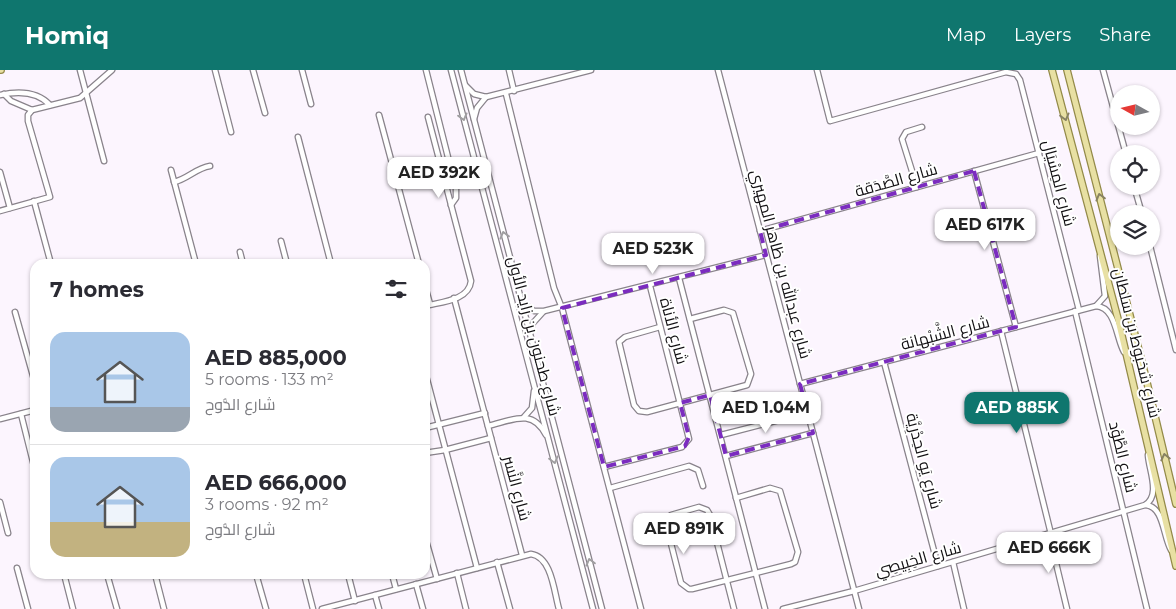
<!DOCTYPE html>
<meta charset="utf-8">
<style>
:root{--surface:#fff;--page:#f2f2f3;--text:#2b2b33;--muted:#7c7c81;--line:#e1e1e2;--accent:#0f766e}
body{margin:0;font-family:Montserrat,Cairo,sans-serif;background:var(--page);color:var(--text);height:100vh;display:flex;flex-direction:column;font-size:19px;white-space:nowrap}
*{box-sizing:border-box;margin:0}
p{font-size:16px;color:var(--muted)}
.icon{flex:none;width:28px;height:28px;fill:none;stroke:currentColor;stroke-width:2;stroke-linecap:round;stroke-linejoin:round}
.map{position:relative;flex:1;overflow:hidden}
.sheet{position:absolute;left:30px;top:189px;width:400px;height:320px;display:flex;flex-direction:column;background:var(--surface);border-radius:15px;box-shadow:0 1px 4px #0004}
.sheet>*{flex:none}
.needle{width:32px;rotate:278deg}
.fabs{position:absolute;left:1110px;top:15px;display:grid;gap:10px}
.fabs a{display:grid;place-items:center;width:50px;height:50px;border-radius:50%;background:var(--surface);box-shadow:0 1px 4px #0004;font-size:25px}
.price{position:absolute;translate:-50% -42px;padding:0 11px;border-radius:10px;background:#fff;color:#222;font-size:16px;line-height:32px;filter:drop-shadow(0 1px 2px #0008)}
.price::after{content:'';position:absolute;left:50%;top:30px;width:15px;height:11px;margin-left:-8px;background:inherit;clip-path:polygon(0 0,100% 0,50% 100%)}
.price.active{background:var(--accent);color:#fff}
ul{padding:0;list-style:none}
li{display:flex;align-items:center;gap:15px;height:125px;padding:0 20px}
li+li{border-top:1px solid var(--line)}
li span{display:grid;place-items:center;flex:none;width:140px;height:100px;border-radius:15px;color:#555}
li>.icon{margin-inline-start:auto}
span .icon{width:60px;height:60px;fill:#fffc;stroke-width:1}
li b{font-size:21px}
h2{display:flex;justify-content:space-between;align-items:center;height:60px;padding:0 20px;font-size:21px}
header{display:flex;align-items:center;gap:30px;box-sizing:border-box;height:70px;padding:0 25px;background:var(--accent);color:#fff}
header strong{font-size:24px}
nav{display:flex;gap:28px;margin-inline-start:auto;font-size:18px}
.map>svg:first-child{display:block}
</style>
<header>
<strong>Homiq</strong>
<nav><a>Map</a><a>Layers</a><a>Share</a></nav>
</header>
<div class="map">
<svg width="1176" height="539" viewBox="0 0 1176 539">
<rect width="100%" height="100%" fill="#fcf5fe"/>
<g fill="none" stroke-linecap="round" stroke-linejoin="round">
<g stroke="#89838b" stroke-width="7">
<g id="minor">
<path d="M80 0 104 91"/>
<path d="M215 0 231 62"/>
<path d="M253 0 265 43"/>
<path d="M302 0 311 34"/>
<path d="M426 0 456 119V128L451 135"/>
<path d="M451 0 593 539"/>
<path d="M461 0 602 539"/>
<path d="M509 0 514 21"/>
<path d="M718 0 859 539"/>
<path d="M817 0 830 51 1006 2 1016 4 1020 10 1079 240"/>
<path d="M1103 0 1126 84"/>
<path d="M466 16 474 24 486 27 591 0"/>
<path d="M4 24 11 31 32 40 80 28 112 0"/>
<path d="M506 24 554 218 562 238 641 539"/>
<path d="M0 25C18 21 37 21 50 35"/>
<path d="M379 45 419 194"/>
<path d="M474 49 477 38 486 27"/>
<path d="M298 67 331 194"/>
<path d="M171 100 196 194"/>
<path d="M974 101 1016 257"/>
<path d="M0 102 10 138"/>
<path d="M174 112C188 109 196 98 210 96"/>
<path d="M1134 116 1142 144"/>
<path d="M917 117 902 69 906 62 922 57"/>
<path d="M34 131 51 194"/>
<path d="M0 141 50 127 28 51V45L32 40"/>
<path d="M760 161 1039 83"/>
<path d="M281 171 287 194"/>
<path d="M1150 176 1176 280"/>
<path d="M240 182 243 194"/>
<path d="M679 208 765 539"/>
<path d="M425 216 430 234"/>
<path d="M454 228 522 485"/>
<path d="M522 232 534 241H544L766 185"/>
<path d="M425 236C440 232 469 231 471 211L428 47"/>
<path d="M1096 236C1116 237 1116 268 1124 282"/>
<path d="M1075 241 1147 539"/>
<path d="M15 242 35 313"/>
<path d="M660 257 625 267 619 272 634 335 639 341 647 342 747 315 751 304 733 243 724 240 690 249"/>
<path d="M1001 261 1051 464"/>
<path d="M530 263 533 253 543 242"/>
<path d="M884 292 938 496"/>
<path d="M425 302 477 498"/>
<path d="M800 314 1096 236 1105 226 1100 186"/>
<path d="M21 344 35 400"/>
<path d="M524 347 532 338 534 321"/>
<path d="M0 349 35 340"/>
<path d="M488 356C513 350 532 338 546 365"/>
<path d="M425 358 485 343"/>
<path d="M721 365 807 343"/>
<path d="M425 383 445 380 491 368"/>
<path d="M726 386 813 363"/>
<path d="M604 397 682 377 689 369 650 216"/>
<path d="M610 418 689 396 698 400 703 416"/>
<path d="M0 432 8 463"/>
<path d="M1146 435C1164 437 1163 466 1171 480"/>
<path d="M1049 464 1067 539"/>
<path d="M425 467 437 509"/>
<path d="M497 492 510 539"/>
<path d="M953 492 964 539"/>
<path d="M17 498 28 539"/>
<path d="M457 503 466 539"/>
<path d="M64 504 73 539"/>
<path d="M107 504 117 539"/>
<path d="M155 504 164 539"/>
<path d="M256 504 266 539"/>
<path d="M304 504 313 539"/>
<path d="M348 504 355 531"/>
<path d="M392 504 396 519"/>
<path d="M416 514 423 539"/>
<path d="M375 525 379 539"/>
<path d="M322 539 531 484C552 487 554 522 559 539"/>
<path d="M734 539 710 445 707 440 699 437 671 445 666 454 681 513 689 519H692L791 494 795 492 798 482 780 421 770 418 736 428"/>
<path d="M783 539 854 521 1145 435C1161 425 1149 401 1148 385"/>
</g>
</g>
<g stroke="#938a49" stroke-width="8">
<g id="major">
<path d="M0 0H1"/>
<path d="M1052 0 1118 249 1176 496"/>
<path d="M1067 0 1144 300 1176 434"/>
</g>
</g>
<use href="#minor" stroke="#fff" stroke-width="4.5"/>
<use href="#major" stroke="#e8e0a3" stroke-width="5.5"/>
</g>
<defs><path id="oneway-chevron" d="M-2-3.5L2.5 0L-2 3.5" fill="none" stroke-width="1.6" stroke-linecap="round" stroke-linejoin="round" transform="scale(1.25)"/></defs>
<g stroke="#a09fa1">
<use href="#oneway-chevron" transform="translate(463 47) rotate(75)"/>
<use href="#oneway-chevron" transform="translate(504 165) rotate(-105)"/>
<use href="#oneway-chevron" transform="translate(554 390) rotate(75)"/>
<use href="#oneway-chevron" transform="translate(590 492) rotate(-105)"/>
</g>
<g stroke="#888262">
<use href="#oneway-chevron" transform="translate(1065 47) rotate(75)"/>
<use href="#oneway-chevron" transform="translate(1100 127) rotate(-105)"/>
<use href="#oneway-chevron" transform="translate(1165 387) rotate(-103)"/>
</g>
<path fill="none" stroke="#7b2cbf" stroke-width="4" stroke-dasharray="10 6" stroke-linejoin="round" d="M974 101 1016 257 800 314 813 363 726 386 710 325 680 333 689 367 685 376 604 397 562 238 766 185 760 161Z"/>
<g text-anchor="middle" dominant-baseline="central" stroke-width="4" stroke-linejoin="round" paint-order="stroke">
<g font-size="16" fill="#121013" stroke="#fff">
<text transform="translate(896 110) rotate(-16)">شارع الصَّدَقة</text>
<text transform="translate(1059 113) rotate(75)">شارع المِسْيَال</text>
<text transform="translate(781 194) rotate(75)">شارع عبدالله بن ظاهر المهيري</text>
<text transform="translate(674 261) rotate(75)">شارع الأناة</text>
<text transform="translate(945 263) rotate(-15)">شارع الشَّبْهانة</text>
<text transform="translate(534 266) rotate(75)">شارع طحنون بن زايد الأول</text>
<text transform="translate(1137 273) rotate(76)">شارع شخبوط بن سلطان</text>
<text transform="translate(1123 387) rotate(76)">شارع الطَّوْد</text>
<text transform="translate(924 391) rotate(75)">شارع يَو الحِدْرِيَّة</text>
<text transform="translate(517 418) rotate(75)">شارع النَّسر</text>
<text transform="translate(918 489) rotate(-16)">شارع الخِبِيصِي</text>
</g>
</g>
</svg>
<div class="fabs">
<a><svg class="needle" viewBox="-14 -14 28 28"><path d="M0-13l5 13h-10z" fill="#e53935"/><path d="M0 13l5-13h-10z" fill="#7c7c81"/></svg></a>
<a><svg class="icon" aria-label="locate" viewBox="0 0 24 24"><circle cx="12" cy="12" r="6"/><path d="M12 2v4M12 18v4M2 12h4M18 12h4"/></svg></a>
<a><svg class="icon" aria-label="layers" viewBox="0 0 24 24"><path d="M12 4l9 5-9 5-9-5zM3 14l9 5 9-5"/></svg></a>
</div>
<b class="price" style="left:439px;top:129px">AED 392K</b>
<b class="price" style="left:985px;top:181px">AED 617K</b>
<b class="price" style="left:653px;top:205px">AED 523K</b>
<b class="price" style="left:766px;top:364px">AED 1.04M</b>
<b class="price active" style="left:1017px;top:364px">AED 885K</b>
<b class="price" style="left:684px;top:485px">AED 891K</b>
<b class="price" style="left:1049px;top:504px">AED 666K</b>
<section class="sheet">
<h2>7 homes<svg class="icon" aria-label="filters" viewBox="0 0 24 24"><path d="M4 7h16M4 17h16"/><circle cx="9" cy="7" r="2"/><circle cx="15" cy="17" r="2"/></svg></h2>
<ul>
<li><span style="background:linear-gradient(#a9c7e8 75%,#9aa5b1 0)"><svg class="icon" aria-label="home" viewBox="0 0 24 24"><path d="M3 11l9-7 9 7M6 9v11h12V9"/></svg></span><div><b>AED 885,000</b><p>5 rooms · 133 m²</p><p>شارع الدُّوح</p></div></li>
<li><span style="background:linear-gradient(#a9c7e8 65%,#c2b280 0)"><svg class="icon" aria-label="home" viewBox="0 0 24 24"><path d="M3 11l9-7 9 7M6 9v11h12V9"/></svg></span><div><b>AED 666,000</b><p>3 rooms · 92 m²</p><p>شارع الدُّوح</p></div></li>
</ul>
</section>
</div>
